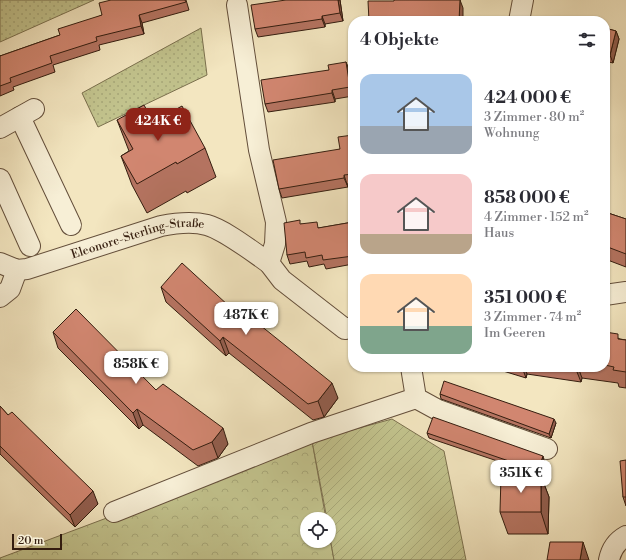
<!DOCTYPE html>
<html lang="de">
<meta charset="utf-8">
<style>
:root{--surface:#fff;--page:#f2f2f3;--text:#2b2b33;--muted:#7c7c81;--accent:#8f2418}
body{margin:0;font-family:"Libre Bodoni",serif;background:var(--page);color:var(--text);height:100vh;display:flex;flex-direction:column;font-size:15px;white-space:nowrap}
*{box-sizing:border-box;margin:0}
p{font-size:13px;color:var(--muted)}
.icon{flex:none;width:22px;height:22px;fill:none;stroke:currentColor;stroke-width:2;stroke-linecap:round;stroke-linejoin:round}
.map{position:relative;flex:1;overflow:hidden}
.side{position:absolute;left:348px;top:16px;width:262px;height:356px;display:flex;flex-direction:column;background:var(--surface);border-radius:16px;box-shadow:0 1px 3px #0004}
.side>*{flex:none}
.controls{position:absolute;left:300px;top:512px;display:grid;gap:8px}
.controls a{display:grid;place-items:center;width:36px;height:36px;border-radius:50%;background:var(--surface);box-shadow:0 1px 3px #0004;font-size:20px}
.scale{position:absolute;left:12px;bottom:10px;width:50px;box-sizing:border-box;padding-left:4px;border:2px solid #341d0f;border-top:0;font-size:11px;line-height:14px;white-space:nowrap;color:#341d0f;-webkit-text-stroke:3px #f7efd6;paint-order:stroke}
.price{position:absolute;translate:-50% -34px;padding:0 9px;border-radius:8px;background:#fff;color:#222;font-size:13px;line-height:26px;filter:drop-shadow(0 1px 2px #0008)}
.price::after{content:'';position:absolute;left:50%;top:24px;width:12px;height:9px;margin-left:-6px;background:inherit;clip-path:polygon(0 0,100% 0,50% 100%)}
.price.on{background:var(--accent);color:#fff}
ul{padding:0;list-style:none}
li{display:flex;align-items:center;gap:12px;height:100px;padding:0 12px}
li span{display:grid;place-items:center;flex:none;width:112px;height:80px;border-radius:12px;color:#555}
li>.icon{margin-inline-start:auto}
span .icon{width:48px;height:48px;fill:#fffc;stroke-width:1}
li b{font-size:17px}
h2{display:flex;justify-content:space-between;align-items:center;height:48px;padding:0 12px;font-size:17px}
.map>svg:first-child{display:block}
</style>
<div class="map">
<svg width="626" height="560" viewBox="0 0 626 560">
<defs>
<pattern id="forest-crowns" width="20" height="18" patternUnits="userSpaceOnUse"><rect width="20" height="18" fill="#c2c38d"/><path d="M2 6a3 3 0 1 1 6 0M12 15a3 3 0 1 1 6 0" fill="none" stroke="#a7a778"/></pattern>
<pattern id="park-dots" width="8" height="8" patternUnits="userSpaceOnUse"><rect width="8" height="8" fill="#c2c38d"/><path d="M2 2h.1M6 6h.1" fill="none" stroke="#a7a778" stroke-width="1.8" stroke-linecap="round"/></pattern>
<pattern id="garden-furrows" width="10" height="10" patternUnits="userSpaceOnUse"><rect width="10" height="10" fill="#c2c38d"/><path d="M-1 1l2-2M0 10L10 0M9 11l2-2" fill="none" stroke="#a7a778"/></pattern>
</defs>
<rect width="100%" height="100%" fill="#f3e6c0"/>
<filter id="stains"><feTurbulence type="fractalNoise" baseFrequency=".005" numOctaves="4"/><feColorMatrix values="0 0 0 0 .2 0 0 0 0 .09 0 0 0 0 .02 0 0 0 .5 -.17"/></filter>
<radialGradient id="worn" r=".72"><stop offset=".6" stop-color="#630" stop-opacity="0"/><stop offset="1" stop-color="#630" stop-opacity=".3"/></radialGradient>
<path fill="url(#forest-crowns)" stroke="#7b704e" d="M312 441 326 519H307V541H329V533L334 560H0V558Z"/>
<g fill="url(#park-dots)" stroke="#7b704e">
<path d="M0 0H94L0 42Z"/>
<path d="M201 28 207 75 98 127 82 93Z"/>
</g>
<path fill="url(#garden-furrows)" stroke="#7b704e" d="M392 419 444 451 466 560H334L329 532V519H327L312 441Z"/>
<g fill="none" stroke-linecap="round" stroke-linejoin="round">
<g stroke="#644f3b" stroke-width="22">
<g id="minor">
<path d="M519 21 523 0"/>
<path d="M20 117 71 225"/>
<path d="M0 128 34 109"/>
<path d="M0 179 30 246"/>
<path id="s1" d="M0 263 17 270 27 269 161 226C176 223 192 221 207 225 225 230 253 252 269 263L275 244 276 222 259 150 237 5"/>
<path d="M269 263 282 280 345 329 353 327"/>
<path d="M605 295 626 292"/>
<path d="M0 297 10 289 17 270"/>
<path d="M411 367 416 398 438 410 547 449"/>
<path d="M114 512 311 433 416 398"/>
<path d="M609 560C611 550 617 541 626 536"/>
</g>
</g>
<use href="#minor" stroke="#f7efd6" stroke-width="20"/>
</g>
<g fill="#b47360" stroke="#341d0f">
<path d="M186 0 189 10 142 23 144 34 99 45 100 50 53 65 55 72 13 87 14 90 0 96V55V56L60 35 102 15Z"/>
<path d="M340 0 343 21 325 24V27L258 37 255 29Z"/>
<path d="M605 28 616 31 619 39 613 63 605 61Z"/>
<path d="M346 62 349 70 353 96 335 99V102L268 112 265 104 329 70Z"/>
<path d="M117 120 153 122 205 148 216 177 187 193 186 191 147 213 132 185 121 156 129 151Z"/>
<path d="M353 135V183L347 184 348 187 282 198 279 189 340 149Z"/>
<path d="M605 212 626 219V267L605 259Z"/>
<path d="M353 222V264L326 269 324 264 309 267 307 261 290 264 287 255 301 224 319 228Z"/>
<path d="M161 287 241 317 338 398 324 417 313 420 229 353 226 356 166 302Z"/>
<path d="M53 332 156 390 228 444 218 458 198 466 143 425 139 429 58 348Z"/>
<path d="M605 332 620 339 626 340V388L619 387 618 383 582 378 581 382 527 374 526 378 490 367H605Z"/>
<path d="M440 394 556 423 551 438 441 399Z"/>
<path d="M0 406 8 415 98 504 75 527 0 454Z"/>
<path d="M427 433 544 460 539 475 429 438Z"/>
<path d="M626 460V506L623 497Z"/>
<path d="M541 476 549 497 548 534H508L500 512Z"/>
</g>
<g fill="#925e4e" stroke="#341d0f">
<path d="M338 0H340L343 21 340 13Z"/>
<path d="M460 0 463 8V21H459Z"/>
<path d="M139 15 142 23 144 34 141 26Z"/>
<path d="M322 16 325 24V27L322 19Z"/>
<path d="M616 31 619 39 613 63 610 55Z"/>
<path d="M346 62 349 70 353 96 350 87Z"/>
<path d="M332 90 335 99V102L332 93Z"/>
<path d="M344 175 348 187 344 178Z"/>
<path d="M223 337 229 353 226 356 220 341Z"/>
<path d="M522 367H524L527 374 526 378Z"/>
<path d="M575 367H578L582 378 581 382Z"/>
<path d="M332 383 338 398 324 417 318 401Z"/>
<path d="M137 409 143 425 139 429 133 413Z"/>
<path d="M554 419 556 423 551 438 549 434Z"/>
<path d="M223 428 228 444 218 458 212 442Z"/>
<path d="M543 456 544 460 539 475 538 471Z"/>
<path d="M541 476 549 497 548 534 541 512Z"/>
<path d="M93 491 98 504 75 527 70 515Z"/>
<path d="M583 542 589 560H580Z"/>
</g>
<g fill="#d18670" stroke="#341d0f">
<path d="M111 0H185L186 2 139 15 141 26 96 37 97 41 50 56 52 63 10 78 11 82 0 86V55V56L60 35 58 29 102 15 99 3Z"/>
<path d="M286 0H338L340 13 322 16V19L255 29 251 5Z"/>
<path d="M394 0H460L459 21H369L368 1H394Z"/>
<path d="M534 17 551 21H533Z"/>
<path d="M558 17 573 21H557Z"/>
<path d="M605 28 616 31 610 55 605 54Z"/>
<path d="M346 62 350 87 332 90V93L265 104 261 80 329 70 328 65Z"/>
<path d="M144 105 153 122 182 106 205 148 177 164 176 162 137 184 121 156 133 149 117 120Z"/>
<path d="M353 135V174L344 175V178L279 189 273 160 340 149 338 137Z"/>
<path d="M605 212 626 219V254L605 246Z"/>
<path d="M300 220V224L317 222 318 228 353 222V256L323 260 322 255 306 258 305 252 287 255 284 223Z"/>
<path d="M182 263 241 317 245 313 332 383 318 401 308 404 223 337 220 341 161 287Z"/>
<path d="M76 309 156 390 163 384 223 428 212 442 193 450 137 409 133 413 53 332Z"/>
<path d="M605 332 618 334V339L626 340V372L613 370 614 367 605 365Z"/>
<path d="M444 381 554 419 549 434 440 394Z"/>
<path d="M0 406 8 415 12 412 93 491 70 515 0 446Z"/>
<path d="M433 417 543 456 538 471 427 433Z"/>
<path d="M626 460V497H623L620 461Z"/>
<path d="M501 476H541V512H500Z"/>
<path d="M550 542H583L580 560H547Z"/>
</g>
<g text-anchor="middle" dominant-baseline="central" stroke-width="3" stroke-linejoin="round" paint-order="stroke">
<g font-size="12" fill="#341d0f" stroke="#f7efd6">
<text stroke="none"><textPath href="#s1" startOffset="144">Eleonore-Sterling-Straße</textPath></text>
</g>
</g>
<rect width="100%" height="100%" filter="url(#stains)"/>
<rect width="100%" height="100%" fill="url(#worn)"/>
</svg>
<div class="controls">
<a><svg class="icon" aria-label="locate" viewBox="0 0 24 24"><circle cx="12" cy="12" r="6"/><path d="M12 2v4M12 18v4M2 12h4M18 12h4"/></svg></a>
</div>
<div class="scale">20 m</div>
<b class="price on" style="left:158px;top:142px">424K €</b>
<b class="price" style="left:246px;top:336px">487K €</b>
<b class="price" style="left:136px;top:385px">858K €</b>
<b class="price" style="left:521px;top:494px">351K €</b>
<section class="side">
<h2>4 Objekte<svg class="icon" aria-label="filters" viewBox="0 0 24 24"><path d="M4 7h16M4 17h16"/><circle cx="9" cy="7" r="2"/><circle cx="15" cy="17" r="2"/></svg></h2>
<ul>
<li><span style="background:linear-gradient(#a9c7e8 65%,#9aa5b1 0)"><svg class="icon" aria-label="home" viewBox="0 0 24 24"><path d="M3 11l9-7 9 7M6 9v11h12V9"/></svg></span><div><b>424 000 €</b><p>3 Zimmer · 80 m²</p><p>Wohnung</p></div></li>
<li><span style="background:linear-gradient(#f6c9c9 75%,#b9a48a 0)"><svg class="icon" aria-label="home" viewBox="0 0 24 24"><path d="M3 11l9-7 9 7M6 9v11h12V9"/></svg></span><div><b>858 000 €</b><p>4 Zimmer · 152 m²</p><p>Haus</p></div></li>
<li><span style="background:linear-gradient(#ffd9b3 65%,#7fa58c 0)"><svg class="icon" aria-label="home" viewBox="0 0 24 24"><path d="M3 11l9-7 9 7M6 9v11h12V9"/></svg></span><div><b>351 000 €</b><p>3 Zimmer · 74 m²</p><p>Im Geeren</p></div></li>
</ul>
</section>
</div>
